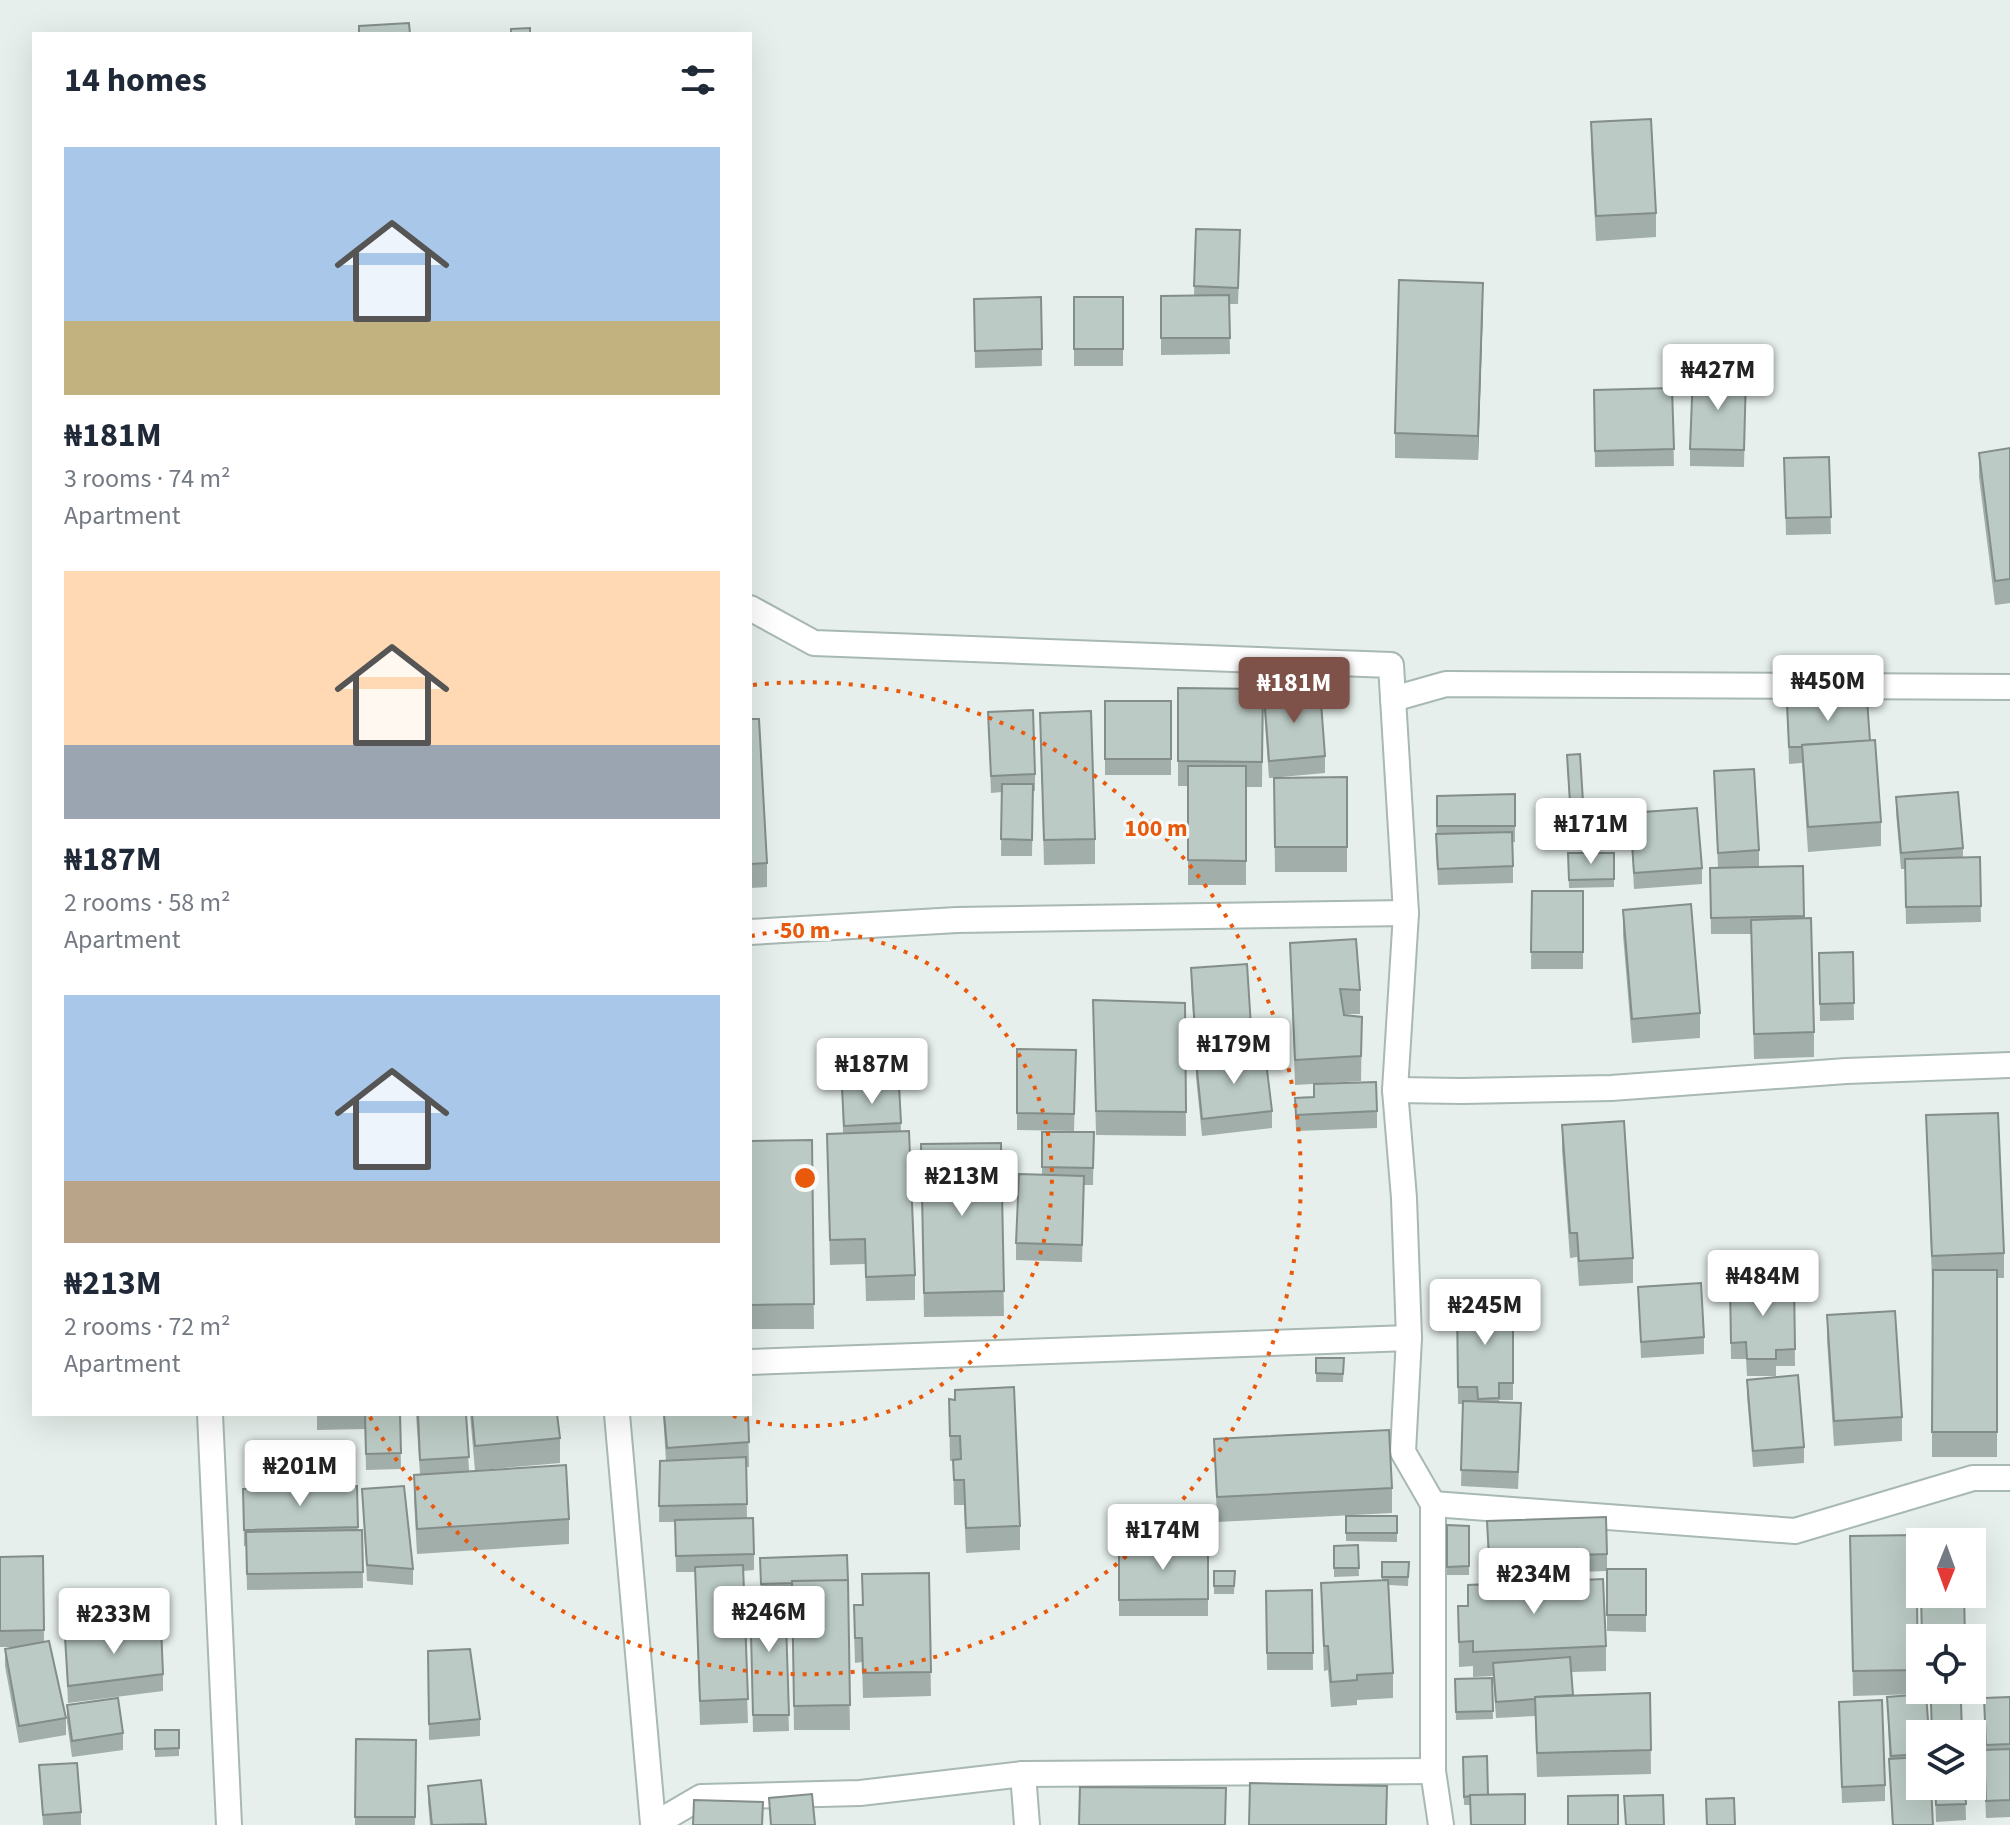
<!DOCTYPE html>
<meta charset="utf-8">
<style>
:root{--surface:#fff;--page:#f6f6f7;--text:#1f2937;--muted:#747a83;--accent:#7f5249}
body{margin:0;font-family:"Source Sans 3",sans-serif;background:var(--page);color:var(--text);height:100vh;display:flex;flex-direction:column;font-size:30px;white-space:nowrap}
*{box-sizing:border-box;margin:0}
p{font-size:26px;color:var(--muted)}
.icon{flex:none;width:44px;height:44px;fill:none;stroke:currentColor;stroke-width:2;stroke-linecap:round;stroke-linejoin:round}
.map{position:relative;flex:1;overflow:hidden}
.side{position:absolute;left:32px;top:32px;width:720px;height:1384px;display:flex;flex-direction:column;background:var(--surface);border-radius:0px;box-shadow:0 8px 32px #0002}
.side>*{flex:none}
.needle{width:52px;rotate:181deg}
.fabs{position:absolute;left:1906px;top:1528px;display:grid;gap:16px}
.fabs a{display:grid;place-items:center;width:80px;height:80px;border-radius:0px;background:var(--surface);box-shadow:0 8px 32px #0002;font-size:40px}
.price{position:absolute;translate:-50% -68px;padding:0 18px;border-radius:8px;background:#fff;color:#222;font-size:26px;line-height:52px;filter:drop-shadow(0 2px 4px #0008)}
.price::after{content:'';position:absolute;left:50%;top:48px;width:24px;height:18px;margin-left:-12px;background:inherit;clip-path:polygon(0 0,100% 0,50% 100%)}
.price.current{background:var(--accent);color:#fff}
ul{padding:0;list-style:none}
li{display:grid;align-content:center;gap:16px;height:424px;padding:0 32px}
li span{display:grid;place-items:center;height:248px;border-radius:0px;color:#555}
li>.icon{margin-inline-start:auto}
span .icon{width:144px;height:144px;fill:#fffc;stroke-width:1}
li b{font-size:34px}
h2{display:flex;justify-content:space-between;align-items:center;height:96px;padding:0 32px;font-size:34px}
.map>svg:first-child{display:block}
</style>
<div class="map">
<svg width="2010" height="1825" viewBox="0 0 2010 1825">
<rect width="100%" height="100%" fill="#e6efeb"/>
<g fill="none" stroke-linecap="round" stroke-linejoin="round">
<g stroke="#a8b8b2" stroke-width="28">
<g id="minor">
<path d="M750 608 814 643 1391 665 1406 913 1395 1090 1404 1198 1409 1338 1403 1452 1433 1504V1771L1441 1825"/>
<path d="M1393 699 1446 684 2010 687"/>
<path d="M750 932 957 920 1406 913"/>
<path d="M1395 1090 1462 1091 1611 1088 1846 1071 2010 1065"/>
<path d="M750 1362 1409 1338"/>
<path d="M210 1414 229 1825"/>
<path d="M617 1414 653 1824"/>
<path d="M1433 1504 1795 1531 1973 1478H2010"/>
<path d="M1023 1774 1027 1825"/>
<path d="M653 1825 701 1797 860 1793 1023 1774 1433 1771"/>
</g>
</g>
<use href="#minor" stroke="#fff" stroke-width="24"/>
</g>
<g fill="#a1aea9">
<path d="M1591 122 1656 213V237L1596 241 1591 147Z"/>
<path d="M1196 229 1240 247 1238 304H1229L1230 354 1161 355V296L1194 295Z"/>
<path d="M1041 297 1042 366 975 368 974 299Z"/>
<rect x="1074" y="297" width="49" height="69"/>
<path d="M1483 307 1478 460 1395 458V433Z"/>
<path d="M1746 375 1744 467 1690 466V449Z"/>
<path d="M1672 388 1674 466 1595 467 1594 390Z"/>
<path d="M2010 448V603L1995 605 1979 477V453Z"/>
<path d="M1829 457 1831 534 1786 535 1784 458Z"/>
<path d="M1178 688 1263 689 1262 787H1246V885H1188V786H1178Z"/>
<path d="M1264 694 1325 756V773L1269 778 1264 711Z"/>
<rect x="1105" y="701" width="66" height="74"/>
<path d="M1787 704 1870 741 1881 822V846L1808 852 1802 763 1789 764Z"/>
<path d="M988 712 1035 774V791H1033L1032 856H1001L1002 792 991 793Z"/>
<path d="M1040 713 1095 839V864L1044 865Z"/>
<path d="M750 719 767 863V887L750 888Z"/>
<path d="M1567 764 1583 802V810L1570 811Z"/>
<path d="M1714 771 1759 850V867L1803 866 1804 918 1814 1032V1057L1754 1059 1751 934H1711L1710 868H1718Z"/>
<path d="M1347 777V872H1275L1274 778Z"/>
<path d="M1515 794V842H1513V883L1438 885 1436 851 1437 796Z"/>
<path d="M1896 797 1963 848V858L1980 857 1981 922 1906 924 1905 869H1901L1896 813Z"/>
<path d="M1630 813 1702 868V884L1634 889Z"/>
<path d="M1568 853H1614V887L1569 888Z"/>
<path d="M1532 891H1583V969H1531Z"/>
<path d="M1623 910 1700 1013V1038L1632 1043 1623 935Z"/>
<path d="M1290 943 1360 990V1014H1344L1362 1017 1361 1081 1295 1085Z"/>
<path d="M1853 952 1854 1020 1820 1021 1819 953Z"/>
<path d="M1191 968 1252 1042V1054L1272 1111V1128L1202 1136 1196 1077V1061L1191 985Z"/>
<path d="M1093 1000 1185 1003 1186 1136 1096 1135Z"/>
<path d="M1017 1049 1076 1050 1074 1131 1017 1130Z"/>
<path d="M899 1085 901 1131 915 1275V1300L866 1301 865 1264 830 1265 827 1134 843 1133 842 1088Z"/>
<path d="M1314 1097 1377 1111V1128L1296 1131 1295 1098Z"/>
<path d="M1926 1115 2004 1253V1278H1997V1457H1932V1281Z"/>
<path d="M1562 1125 1633 1258V1283L1579 1286 1577 1257 1570 1258 1562 1150Z"/>
<path d="M1042 1132H1094L1093 1185H1084L1082 1262 1016 1260V1243L1042 1175Z"/>
<path d="M812 1140 814 1329H750V1141Z"/>
<path d="M1001 1143 1004 1316 924 1317 921 1169Z"/>
<path d="M1794 1283 1795 1366H1776V1376H1747L1746 1359H1731L1730 1285Z"/>
<path d="M1638 1287 1704 1337V1354L1641 1358Z"/>
<path d="M1457 1303H1513V1400H1499V1402L1521 1420 1518 1489 1461 1486 1463 1404H1458Z"/>
<path d="M1827 1315 1902 1417V1441L1834 1446 1827 1340Z"/>
<path d="M1316 1358H1344L1343 1382H1316Z"/>
<path d="M1747 1380 1804 1447V1463L1753 1467 1747 1396Z"/>
<path d="M949 1399 1020 1526V1550L966 1553 964 1505H954L953 1461H950Z"/>
<path d="M317 1414H400L401 1469 366 1470 365 1429 317 1430Z"/>
<path d="M416 1414H466L469 1471H475L470 1414H557L560 1438V1463L480 1470 569 1519V1544L417 1554 414 1499V1475L420 1474Z"/>
<path d="M663 1414H748L749 1467H746L747 1518 754 1554V1570L743 1571 748 1723 700 1725 695 1572H676L675 1522H659L660 1461H666Z"/>
<path d="M1214 1439 1392 1488V1513L1217 1522Z"/>
<path d="M357 1486 358 1530H362L363 1588 247 1590 246 1546H244L243 1489Z"/>
<path d="M362 1489 413 1569V1585L367 1581Z"/>
<path d="M1346 1516H1397V1542L1346 1541Z"/>
<path d="M1487 1521 1607 1554V1569H1646V1632L1607 1631V1571L1489 1575Z"/>
<path d="M1447 1525 1469 1526V1575H1447Z"/>
<path d="M1916 1535 1918 1694 1853 1696 1850 1536Z"/>
<rect x="1119" y="1545" width="89" height="71"/>
<path d="M1358 1545 1359 1576 1334 1577V1546Z"/>
<path d="M847 1555 850 1730H794L792 1599H785L789 1731 753 1732 750 1592 761 1591 760 1558Z"/>
<path d="M43 1556 44 1642 66 1718V1735L19 1743 5 1666V1649L15 1647H0V1557Z"/>
<path d="M1382 1562H1409L1408 1586 1389 1585 1393 1673V1698L1357 1700V1705L1331 1707 1328 1670 1324 1671 1321 1583 1382 1580Z"/>
<path d="M1214 1571H1235L1234 1594H1214Z"/>
<path d="M929 1573 931 1696 863 1698 862 1662 855 1663 854 1629V1605H862V1574Z"/>
<path d="M1468 1585 1606 1646V1671L1572 1672 1573 1695 1650 1693 1651 1774 1537 1777 1535 1716 1496 1718 1493 1676 1473 1677V1666L1459 1667 1458 1606H1468Z"/>
<path d="M1312 1590 1313 1670H1267L1266 1591Z"/>
<path d="M65 1637 163 1674V1691L68 1703Z"/>
<path d="M428 1651 480 1719V1736L429 1740Z"/>
<path d="M1492 1678 1493 1719 1456 1720 1455 1679Z"/>
<path d="M1923 1690H1967V1695L1926 1697 1920 1734V1786L1933 1825H1892L1887 1697 1923 1695Z"/>
<path d="M2010 1697V1817L1986 1818 1984 1767V1750H1985L1984 1698Z"/>
<path d="M67 1705 123 1733V1750L72 1757 67 1722Z"/>
<path d="M1839 1718 1885 1785V1801L1842 1803Z"/>
<path d="M155 1730H179V1756L155 1757Z"/>
<path d="M356 1739 416 1740 415 1825H355Z"/>
<path d="M1487 1756 1470 1805H1464L1463 1757Z"/>
<path d="M39 1765 81 1812V1825H43Z"/>
<path d="M481 1780 486 1825H430L428 1802V1786Z"/>
<path d="M1935 1786H1965L1966 1820 1936 1822Z"/>
</g>
<path fill="#838d89" d="M1483 283V307L1478 460V436Z"/>
<g fill="#bbcac4" stroke="#838d89" stroke-width="2">
<path d="M409 23 410 34H359V26Z"/>
<path d="M530 28V34H511V29Z"/>
<path d="M1651 119 1656 213 1596 216 1591 122Z"/>
<path d="M1196 229 1240 230 1238 288 1194 286Z"/>
<path d="M1399 280 1483 283 1478 436 1395 433Z"/>
<path d="M1229 295 1230 338H1161V296Z"/>
<path d="M1041 297 1042 349 975 351 974 299Z"/>
<rect x="1074" y="297" width="49" height="52"/>
<path d="M1693 373 1746 375 1744 450 1690 449Z"/>
<path d="M1672 388 1674 449 1595 451 1594 390Z"/>
<path d="M2010 448V579L1995 581 1979 453Z"/>
<path d="M1829 457 1831 517 1786 518 1784 458Z"/>
<path d="M1178 688 1263 689 1262 762 1178 761Z"/>
<path d="M1320 689 1325 756 1269 761 1264 694Z"/>
<path d="M1867 699 1870 741 1802 745V747H1789L1787 704Z"/>
<rect x="1105" y="701" width="66" height="58"/>
<path d="M1033 710 1035 774 991 776 988 712Z"/>
<path d="M1091 711 1095 839 1044 840 1040 713Z"/>
<path d="M750 719H759L767 863 750 864Z"/>
<path d="M1875 740 1881 822 1808 827 1802 745Z"/>
<path d="M1580 754 1583 802H1570L1567 755Z"/>
<path d="M1188 766H1246V861L1188 860Z"/>
<path d="M1754 769 1759 850 1718 853 1714 771Z"/>
<path d="M1347 777V847H1275L1274 778Z"/>
<path d="M1002 784H1033L1032 840 1001 839Z"/>
<path d="M1958 792 1963 848 1901 853 1896 797Z"/>
<path d="M1515 794V826H1437V796Z"/>
<path d="M1697 808 1702 868 1634 873 1630 813Z"/>
<path d="M1512 832 1513 866 1438 869 1436 834Z"/>
<path d="M1568 853H1614V879L1569 880Z"/>
<path d="M1980 857 1981 906 1906 907 1905 859Z"/>
<path d="M1803 866 1804 916 1711 918 1710 868Z"/>
<path d="M1532 891H1583V952H1531Z"/>
<path d="M1691 904 1700 1013 1632 1019 1623 910Z"/>
<path d="M1811 918 1814 1032 1754 1034 1751 920Z"/>
<path d="M1356 939 1360 990 1340 989 1344 1015 1362 1017 1361 1056 1295 1060 1290 943Z"/>
<path d="M1853 952 1854 1003 1820 1004 1819 953Z"/>
<path d="M1247 964 1252 1042 1196 1046 1191 968Z"/>
<path d="M1093 1000 1185 1003 1186 1112 1096 1111Z"/>
<path d="M1017 1049 1076 1050 1074 1114 1017 1113Z"/>
<path d="M1265 1053 1272 1111 1202 1119 1196 1061Z"/>
<path d="M1376 1082 1377 1111 1296 1115 1295 1098 1314 1097V1084Z"/>
<path d="M899 1085 901 1123 844 1126 842 1088Z"/>
<path d="M1998 1113 2004 1253 1932 1256 1926 1115Z"/>
<path d="M1624 1121 1633 1258 1579 1261 1577 1233H1570L1562 1125Z"/>
<path d="M909 1131 915 1275 866 1277 865 1239 830 1240 827 1134Z"/>
<path d="M1042 1132H1094L1093 1168 1042 1167Z"/>
<path d="M812 1140 814 1304 750 1305V1141Z"/>
<path d="M1001 1143 1004 1291 924 1293 921 1144Z"/>
<path d="M1019 1174 1084 1176 1082 1245 1016 1243Z"/>
<path d="M1933 1270H1997V1432H1932Z"/>
<path d="M1701 1283 1704 1337 1641 1342 1638 1287Z"/>
<path d="M1794 1283 1795 1349 1776 1350V1359H1747L1746 1342 1731 1343 1730 1285Z"/>
<path d="M1457 1303H1513V1383H1499V1398L1478 1399 1477 1387H1458Z"/>
<path d="M1895 1311 1902 1417 1834 1421 1827 1315Z"/>
<path d="M1316 1358H1344L1343 1374 1316 1373Z"/>
<path d="M1798 1375 1804 1447 1753 1451 1747 1380Z"/>
<path d="M1014 1387 1020 1526 966 1528 964 1480H954L953 1460 961 1459 960 1436H950L949 1399 955 1400V1390Z"/>
<path d="M1463 1401 1521 1403 1518 1472 1461 1470Z"/>
<path d="M365 1414H400L401 1453 366 1454Z"/>
<path d="M418 1414H466L469 1457 420 1460Z"/>
<path d="M472 1414H557L560 1438 475 1446Z"/>
<path d="M664 1414H748L749 1442 667 1448Z"/>
<path d="M1389 1430 1392 1488 1217 1497 1214 1439Z"/>
<path d="M746 1457 747 1504 659 1506 660 1461Z"/>
<path d="M566 1465 569 1519 417 1529 414 1475Z"/>
<path d="M357 1486 358 1527 244 1530 243 1489Z"/>
<path d="M404 1486 413 1569 367 1565 362 1489Z"/>
<rect x="1346" y="1516" width="51" height="17"/>
<path d="M1606 1517 1607 1554 1489 1558 1487 1521Z"/>
<path d="M753 1518 754 1554 676 1556 675 1520Z"/>
<path d="M1447 1525 1469 1526V1566L1447 1567Z"/>
<path d="M362 1530 363 1572 247 1574 246 1532Z"/>
<path d="M1916 1535 1918 1670 1853 1671 1850 1536Z"/>
<path d="M1119 1545H1208V1599L1119 1600Z"/>
<path d="M1358 1545 1359 1568H1334V1546Z"/>
<path d="M847 1555 848 1581H792V1583L761 1584 760 1558Z"/>
<path d="M43 1556 44 1630 0 1631V1557Z"/>
<path d="M1382 1562H1409L1408 1577H1382Z"/>
<path d="M743 1565 748 1699 700 1701 695 1567Z"/>
<rect x="1607" y="1569" width="39" height="46"/>
<path d="M1214 1571H1235L1234 1586H1214Z"/>
<path d="M929 1573 931 1672 863 1673 862 1638H855L854 1605H863L862 1574Z"/>
<path d="M1603 1579 1606 1646 1473 1652V1641L1459 1642 1458 1606H1468V1585Z"/>
<path d="M848 1580 850 1705 794 1706 792 1581Z"/>
<path d="M1388 1580 1393 1673 1357 1675V1680L1331 1682 1328 1646H1324L1321 1583Z"/>
<path d="M1312 1590 1313 1653H1267L1266 1591Z"/>
<path d="M785 1591 789 1715H753L750 1592Z"/>
<path d="M1921 1594H1964L1965 1638H1922Z"/>
<path d="M161 1626 163 1674 68 1686 65 1637Z"/>
<path d="M49 1641 66 1718 19 1726 5 1649Z"/>
<path d="M470 1649 480 1719 429 1724 428 1651Z"/>
<path d="M1570 1657 1573 1695 1535 1697V1699L1496 1702 1493 1663Z"/>
<path d="M1492 1678 1493 1711 1456 1712 1455 1679Z"/>
<path d="M1650 1693 1651 1750 1537 1753 1535 1697Z"/>
<path d="M1926 1694 1929 1734H1920V1754L1891 1756 1887 1697Z"/>
<path d="M2010 1697V1744L1986 1745 1984 1698Z"/>
<path d="M118 1698 123 1733 72 1741 67 1705Z"/>
<path d="M1882 1700 1885 1785 1842 1787 1839 1702Z"/>
<path d="M1961 1702 1962 1734H1932L1931 1703Z"/>
<path d="M155 1730H179V1748L155 1749Z"/>
<path d="M356 1739 416 1740 415 1817H355Z"/>
<path d="M2010 1749V1800L1986 1801 1984 1750Z"/>
<path d="M1487 1756 1488 1795H1470V1796L1464 1797 1463 1757Z"/>
<path d="M1920 1757V1786H1931L1933 1825H1893L1889 1759Z"/>
<path d="M77 1763 81 1812 43 1815 39 1765Z"/>
<path d="M481 1780 486 1824 432 1825 428 1786Z"/>
<path d="M1250 1783 1387 1786 1386 1825H1249Z"/>
<path d="M1935 1786H1965L1966 1804 1936 1805Z"/>
<path d="M1080 1787 1226 1788 1225 1825H1079Z"/>
<path d="M812 1794 815 1825H771L769 1798Z"/>
<path d="M1525 1794V1825H1471L1470 1795Z"/>
<path d="M1618 1795V1825H1568V1796Z"/>
<path d="M1663 1795 1664 1825H1626L1624 1796Z"/>
<path d="M1734 1798 1735 1825H1707L1706 1799Z"/>
<path d="M694 1800 763 1802 762 1825H693Z"/>
</g>
<g fill="none" stroke="#e8590c" stroke-width="4" stroke-dasharray="4 8">
<path d="M751 936A248 248 0 1 1 730 1415"/>
<path d="M753 685A496 496 0 1 1 369 1415"/>
</g>
<circle cx="805" cy="1178" r="12" fill="#e8590c" stroke="#f7fbf9" stroke-width="4"/>
<g font-size="24" text-anchor="middle" font-weight="bold" fill="#e8590c" stroke="#f7fbf9" stroke-width="6" stroke-linejoin="round" paint-order="stroke">
<text x="1156" y="836">100 m</text>
<text x="805" y="938">50 m</text>
</g>
</svg>
<div class="fabs">
<a><svg class="needle" viewBox="-14 -14 28 28"><path d="M0-13l5 13h-10z" fill="#e53935"/><path d="M0 13l5-13h-10z" fill="#747a83"/></svg></a>
<a><svg class="icon" aria-label="locate" viewBox="0 0 24 24"><circle cx="12" cy="12" r="6"/><path d="M12 2v4M12 18v4M2 12h4M18 12h4"/></svg></a>
<a><svg class="icon" aria-label="layers" viewBox="0 0 24 24"><path d="M12 4l9 5-9 5-9-5zM3 14l9 5 9-5"/></svg></a>
</div>
<b class="price" style="left:1718px;top:412px">₦427M</b>
<b class="price" style="left:1828px;top:723px">₦450M</b>
<b class="price current" style="left:1294px;top:725px">₦181M</b>
<b class="price" style="left:1591px;top:866px">₦171M</b>
<b class="price" style="left:1234px;top:1086px">₦179M</b>
<b class="price" style="left:872px;top:1106px">₦187M</b>
<b class="price" style="left:962px;top:1218px">₦213M</b>
<b class="price" style="left:1763px;top:1318px">₦484M</b>
<b class="price" style="left:1485px;top:1347px">₦245M</b>
<b class="price" style="left:300px;top:1508px">₦201M</b>
<b class="price" style="left:1163px;top:1572px">₦174M</b>
<b class="price" style="left:1534px;top:1616px">₦234M</b>
<b class="price" style="left:769px;top:1654px">₦246M</b>
<b class="price" style="left:114px;top:1656px">₦233M</b>
<section class="side">
<h2>14 homes<svg class="icon" aria-label="filters" viewBox="0 0 24 24"><path d="M4 7h16M4 17h16"/><circle cx="9" cy="7" r="2"/><circle cx="15" cy="17" r="2"/></svg></h2>
<ul>
<li><span style="background:linear-gradient(#a9c7e8 70%,#c2b280 0)"><svg class="icon" aria-label="home" viewBox="0 0 24 24"><path d="M3 11l9-7 9 7M6 9v11h12V9"/></svg></span><div><b>₦181M</b><p>3 rooms · 74 m²</p><p>Apartment</p></div></li>
<li><span style="background:linear-gradient(#ffd9b3 70%,#9aa5b1 0)"><svg class="icon" aria-label="home" viewBox="0 0 24 24"><path d="M3 11l9-7 9 7M6 9v11h12V9"/></svg></span><div><b>₦187M</b><p>2 rooms · 58 m²</p><p>Apartment</p></div></li>
<li><span style="background:linear-gradient(#a9c7e8 75%,#b9a48a 0)"><svg class="icon" aria-label="home" viewBox="0 0 24 24"><path d="M3 11l9-7 9 7M6 9v11h12V9"/></svg></span><div><b>₦213M</b><p>2 rooms · 72 m²</p><p>Apartment</p></div></li>
</ul>
</section>
</div>
